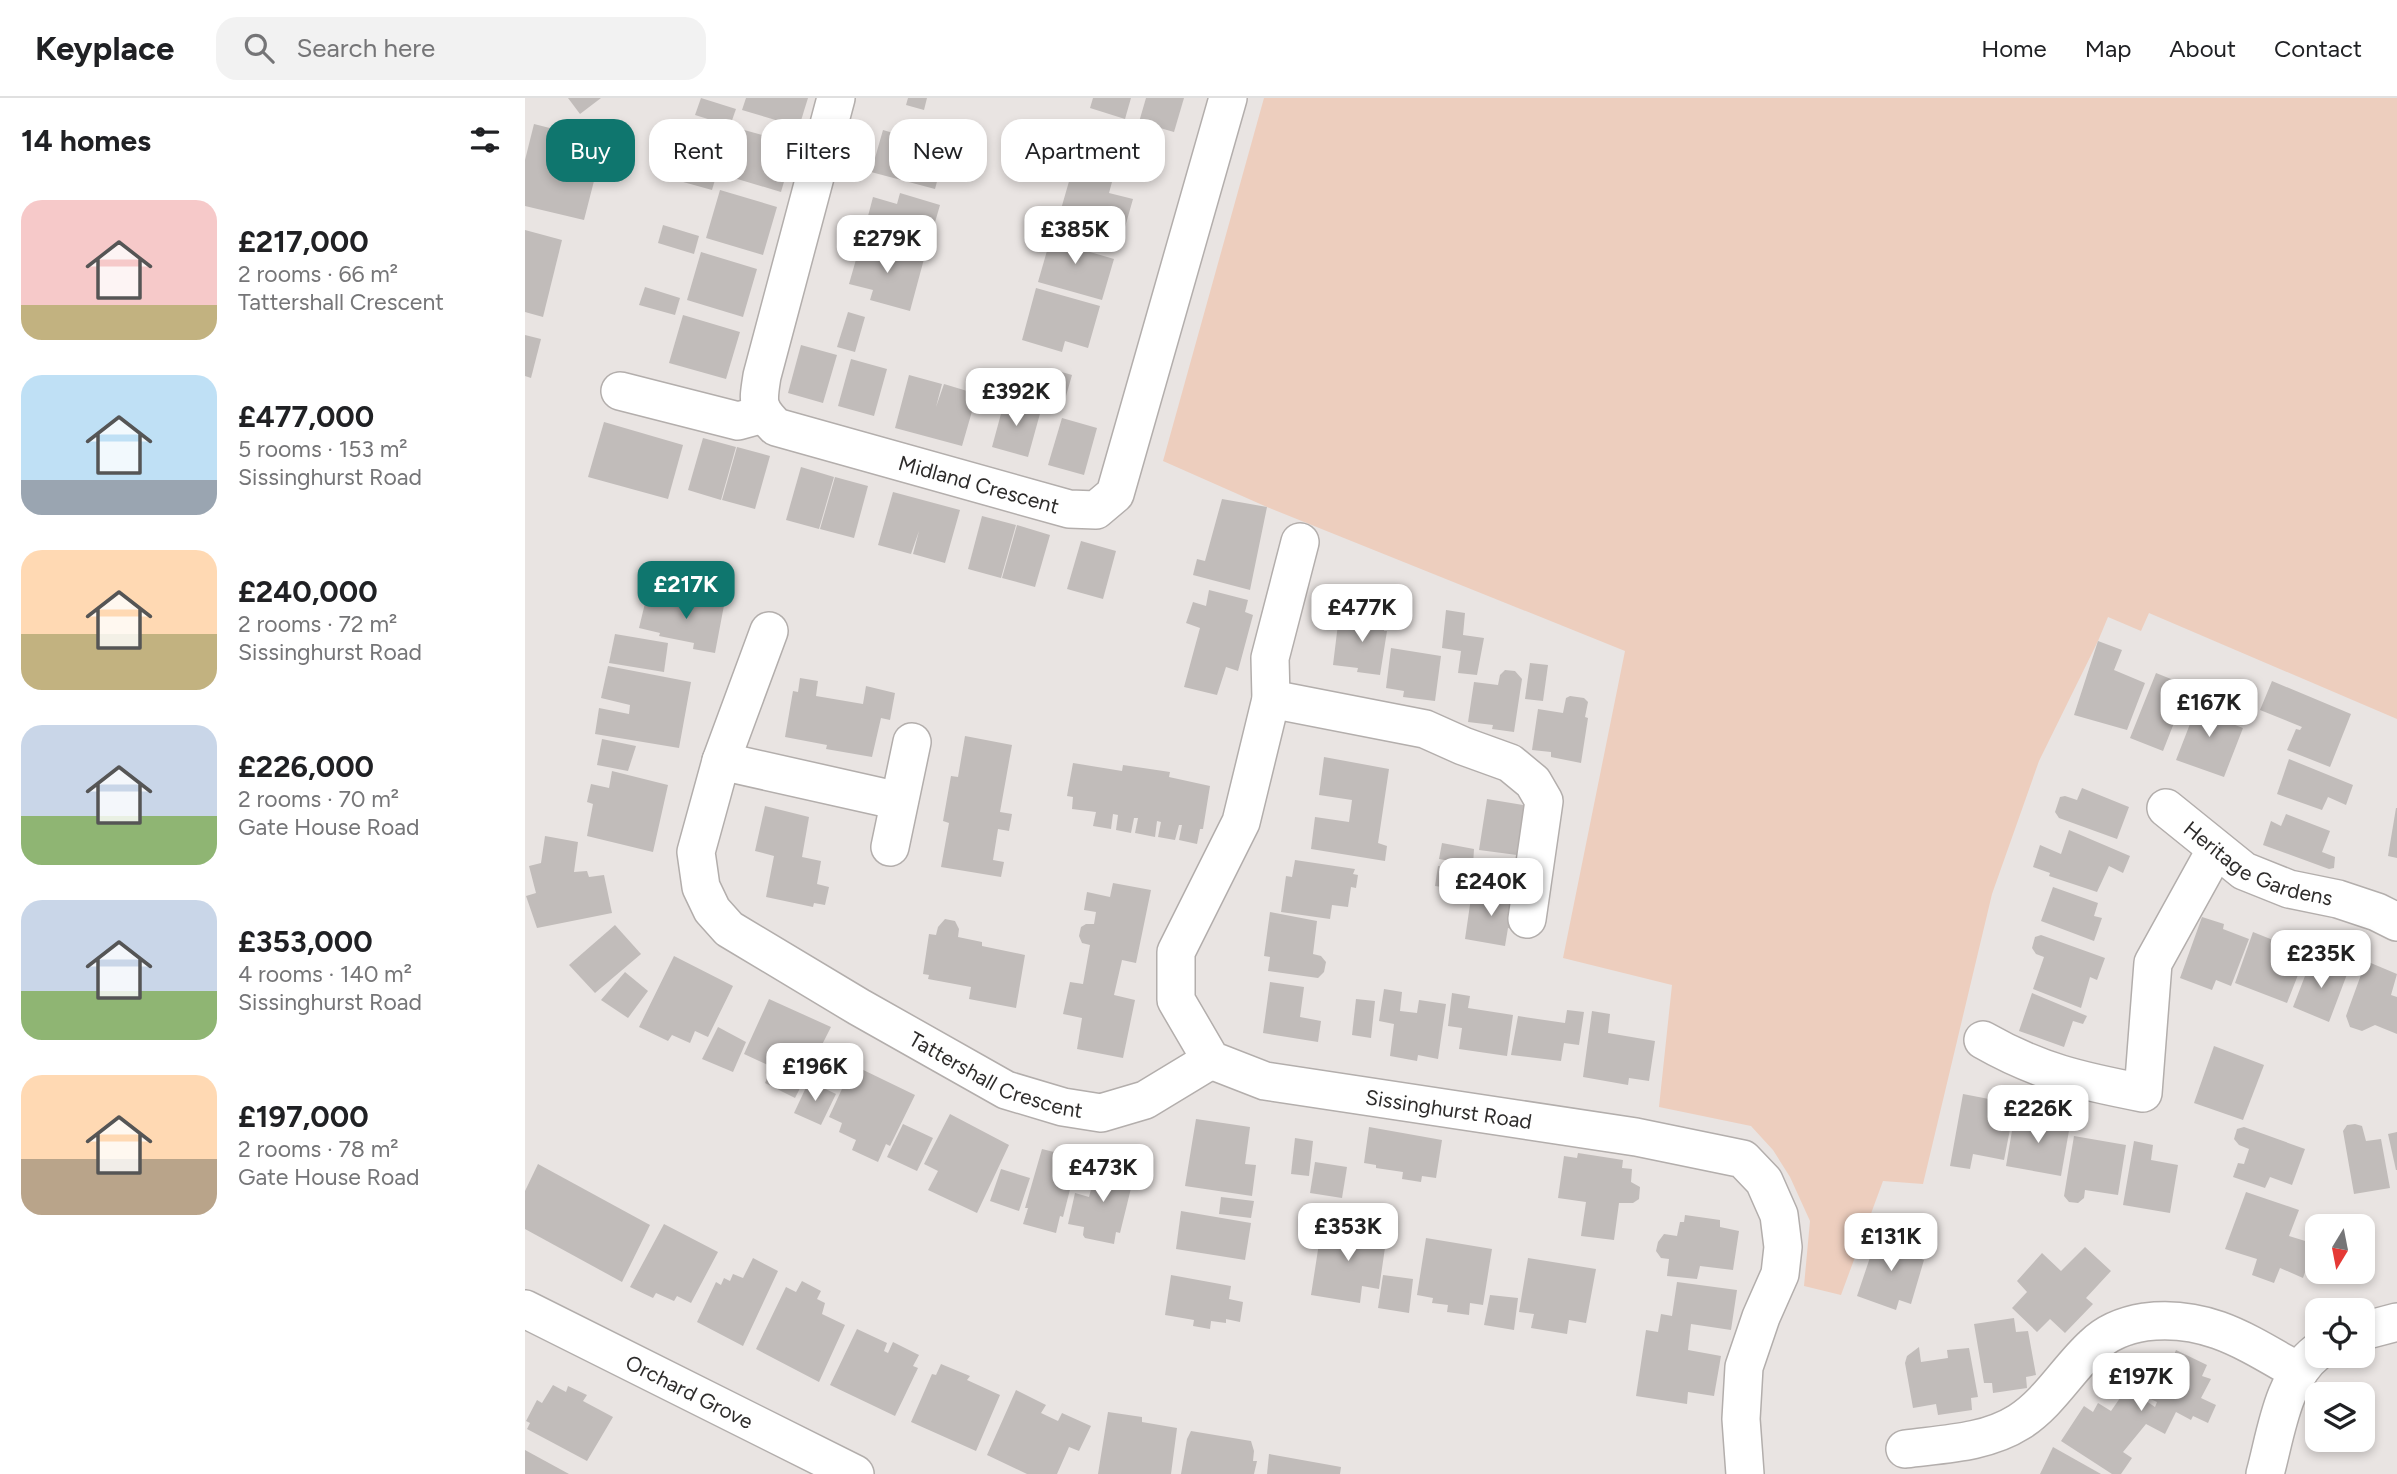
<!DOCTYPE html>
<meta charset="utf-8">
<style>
:root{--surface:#fff;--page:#f2f2f2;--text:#202124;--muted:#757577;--line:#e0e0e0;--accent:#0f766e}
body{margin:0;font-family:Figtree,sans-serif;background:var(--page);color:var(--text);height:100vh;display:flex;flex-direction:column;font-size:26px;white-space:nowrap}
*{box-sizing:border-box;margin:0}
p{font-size:23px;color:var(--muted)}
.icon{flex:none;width:38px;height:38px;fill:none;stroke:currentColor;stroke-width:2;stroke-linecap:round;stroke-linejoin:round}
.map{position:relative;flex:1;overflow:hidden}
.panel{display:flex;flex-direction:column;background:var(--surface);width:525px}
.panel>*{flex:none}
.hud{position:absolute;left:21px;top:21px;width:665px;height:63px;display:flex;gap:14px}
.needle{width:46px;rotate:190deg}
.tools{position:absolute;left:1780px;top:1116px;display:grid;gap:14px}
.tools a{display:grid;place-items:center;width:70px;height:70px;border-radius:14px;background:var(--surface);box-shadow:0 4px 10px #0003;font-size:35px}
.price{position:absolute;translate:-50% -60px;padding:0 16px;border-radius:14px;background:#fff;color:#222;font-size:23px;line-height:46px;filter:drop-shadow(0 2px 4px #0008)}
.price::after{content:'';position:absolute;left:50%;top:42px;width:21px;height:16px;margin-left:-10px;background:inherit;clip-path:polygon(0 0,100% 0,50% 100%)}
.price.on{background:var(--accent);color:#fff}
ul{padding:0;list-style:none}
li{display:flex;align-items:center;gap:21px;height:175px;padding:0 21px}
li span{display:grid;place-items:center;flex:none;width:196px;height:140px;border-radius:21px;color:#555}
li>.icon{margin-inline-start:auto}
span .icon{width:84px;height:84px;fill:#fffc;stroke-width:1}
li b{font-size:30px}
h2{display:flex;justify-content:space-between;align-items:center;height:84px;padding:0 21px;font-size:30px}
.chip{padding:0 24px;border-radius:21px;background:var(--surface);box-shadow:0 4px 10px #0003;font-size:24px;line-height:63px}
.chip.on{background:var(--accent);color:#fff}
header{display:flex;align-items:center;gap:42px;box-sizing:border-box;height:98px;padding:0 35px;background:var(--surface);border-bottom:2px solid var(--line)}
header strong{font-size:33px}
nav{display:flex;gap:38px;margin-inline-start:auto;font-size:24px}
.search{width:490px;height:63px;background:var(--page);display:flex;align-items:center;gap:18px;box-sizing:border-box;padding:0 24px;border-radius:21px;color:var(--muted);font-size:26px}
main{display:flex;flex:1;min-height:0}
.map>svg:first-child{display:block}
</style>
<header>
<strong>Keyplace</strong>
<div class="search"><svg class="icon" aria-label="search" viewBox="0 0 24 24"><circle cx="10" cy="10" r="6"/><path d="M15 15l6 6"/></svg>Search here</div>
<nav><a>Home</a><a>Map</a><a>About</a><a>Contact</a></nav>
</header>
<main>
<section class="panel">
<h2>14 homes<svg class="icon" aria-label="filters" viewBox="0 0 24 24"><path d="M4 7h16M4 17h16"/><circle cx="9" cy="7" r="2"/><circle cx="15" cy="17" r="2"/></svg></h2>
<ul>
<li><span style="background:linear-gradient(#f6c9c9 75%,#c2b280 0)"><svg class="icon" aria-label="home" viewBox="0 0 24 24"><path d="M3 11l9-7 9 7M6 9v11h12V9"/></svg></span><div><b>£217,000</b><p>2 rooms · 66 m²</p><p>Tattershall Crescent</p></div></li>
<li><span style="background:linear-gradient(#bfe0f5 75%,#9aa5b1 0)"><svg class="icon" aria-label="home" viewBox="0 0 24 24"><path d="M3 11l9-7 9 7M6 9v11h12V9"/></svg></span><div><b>£477,000</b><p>5 rooms · 153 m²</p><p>Sissinghurst Road</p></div></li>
<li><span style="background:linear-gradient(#ffd9b3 60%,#c2b280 0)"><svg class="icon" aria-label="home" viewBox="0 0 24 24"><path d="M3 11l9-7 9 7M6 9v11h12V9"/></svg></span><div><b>£240,000</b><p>2 rooms · 72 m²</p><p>Sissinghurst Road</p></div></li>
<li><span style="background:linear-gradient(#c9d6e8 65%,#8fb573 0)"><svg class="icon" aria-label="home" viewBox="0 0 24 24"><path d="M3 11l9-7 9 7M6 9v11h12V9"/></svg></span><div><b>£226,000</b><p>2 rooms · 70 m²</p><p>Gate House Road</p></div></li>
<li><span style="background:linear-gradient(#c9d6e8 65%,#8fb573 0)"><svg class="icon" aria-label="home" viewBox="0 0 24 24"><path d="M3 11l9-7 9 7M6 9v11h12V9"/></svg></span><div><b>£353,000</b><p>4 rooms · 140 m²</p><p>Sissinghurst Road</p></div></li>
<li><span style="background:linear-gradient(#ffd9b3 60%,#b9a48a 0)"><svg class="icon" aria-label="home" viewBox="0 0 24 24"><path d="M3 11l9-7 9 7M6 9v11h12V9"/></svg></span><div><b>£197,000</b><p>2 rooms · 78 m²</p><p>Gate House Road</p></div></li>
</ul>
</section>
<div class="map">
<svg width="1872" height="1376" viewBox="0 0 1872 1376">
<rect width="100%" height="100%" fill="#e9e4e2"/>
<path fill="#edcebe" d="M739 0H1872V621L1624 515 1616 533 1583 519 1573 543 1514 663 1467 796 1398 1086 1358 1083 1316 1197 1279 1188 1285 1123 1265 1079 1248 1052 1226 1028 1134 1009 1147 887 1038 860 1100 553 742 409 638 363Z"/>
<g fill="#c1bcba">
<path d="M43 0H76L55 16Z"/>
<path d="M176 0 211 11 205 28 170 17Z"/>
<path d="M221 0H283L274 29 217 12Z"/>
<path d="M383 0H402L399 12 381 7Z"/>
<path d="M568 0H606L600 21 565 10Z"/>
<path d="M621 0H659L649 34 614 24Z"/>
<path d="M9 26 76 43 67 77 55 73 53 79 69 83 59 122 0 108V62Z"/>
<path d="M602 26 620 32 609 67 592 62Z"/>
<path d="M385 28 424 39 410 91 346 74 358 32 382 39Z"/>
<path d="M212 30 270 46 256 94 199 77Z"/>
<path d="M157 64 192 75 187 92 151 82Z"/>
<path d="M547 73 587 84 584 95 608 101 596 143 532 125Z"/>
<path d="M195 92 252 109 238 157 181 140Z"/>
<path d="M375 95 415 107 400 159 337 141 348 99 372 106Z"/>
<path d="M138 127 174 138 169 156 133 145Z"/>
<path d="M0 132 37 142 18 219 0 214Z"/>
<path d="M528 132 568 143 565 154 589 161 577 202 513 184Z"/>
<path d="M336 144 399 161 385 213 345 202 348 192 324 186Z"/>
<path d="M176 154 232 171 218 219 162 202Z"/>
<path d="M120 189 155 200 150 217 114 207Z"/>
<path d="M511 190 575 208 563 250 540 243 537 254 497 242Z"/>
<path d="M323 214 340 219 330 254 312 249Z"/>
<path d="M158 217 215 234 201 281 144 265Z"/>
<path d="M0 237 16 241 6 280 0 278Z"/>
<path d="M276 247 312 257 298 305 263 295Z"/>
<path d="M326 261 362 271 349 318 313 308Z"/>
<path d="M530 272 547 277 537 312 520 307Z"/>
<path d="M384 277 417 286 411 309 419 286 452 296 437 348 370 330Z"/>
<path d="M480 301 516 312 503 359 467 349Z"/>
<path d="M537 320 572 330 559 377 523 367Z"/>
<path d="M79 324 158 347 143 401 63 379Z"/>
<path d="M178 340 211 349 196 402 163 392Z"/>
<path d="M212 349 245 358 230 411 197 402Z"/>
<path d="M276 369 309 379 294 431 261 422Z"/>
<path d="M310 379 343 388 329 440 295 431Z"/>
<path d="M368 394 435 412 420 465 388 456 394 433 386 456 353 447Z"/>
<path d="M697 401 742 409 725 492 668 477 672 461 680 463Z"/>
<path d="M457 418 491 427 476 480 443 471Z"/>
<path d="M492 427 525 437 510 489 477 480Z"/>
<path d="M556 443 591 453 578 501 542 491Z"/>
<path d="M802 488 821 490 817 523 797 521Z"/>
<path d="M684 492 723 502 720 514 728 517 713 573 701 569 692 597 659 589 675 530 661 525 668 504 681 508Z"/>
<path d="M178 497 200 502 190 555 168 551 169 545 134 538 135 535 114 530 121 501 141 505V501L176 507Z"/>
<path d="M838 511 861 515 859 533H862L855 577 832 574 833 570 808 567 813 526 837 531Z"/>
<path d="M921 512 940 515 938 537 959 540 952 577 933 575 936 553 917 550Z"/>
<path d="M90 536 143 545 139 574 84 565Z"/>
<path d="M1573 543 1597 552 1589 572 1620 585 1602 632 1549 617Z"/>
<path d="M866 550 916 558 910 603 878 599 879 593 861 590Z"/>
<path d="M1005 565 1023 567 1018 603 1000 601Z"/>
<path d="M83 568 166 584 154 650 70 636 74 610 104 616 105 607 76 600Z"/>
<path d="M980 572 990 573 997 581 989 634 967 631 968 627 943 624 949 584 973 587 975 577Z"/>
<path d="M1631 575 1651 583 1644 601 1656 607 1638 653 1605 640Z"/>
<path d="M275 580 293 583 291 598 338 606 341 588 370 595 365 622 356 620 347 659 301 651 302 647 260 639 268 593 273 594Z"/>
<path d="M1747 583 1826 616 1805 669 1762 652 1771 631 1775 632 1777 629 1735 612Z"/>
<path d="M1677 595 1695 602 1689 619 1718 630 1699 679 1651 662Z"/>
<path d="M1045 598 1059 600 1063 604 1060 619 1063 620 1056 665 1026 659V654L1007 652 1013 611 1038 615 1041 600Z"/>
<path d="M440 638 487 647 475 714 487 716 484 733 473 731 468 762 479 764 476 779 416 769 424 725 418 723 426 678 433 679Z"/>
<path d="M77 641 111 648 103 673 72 667Z"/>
<path d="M799 659 864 671 853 745 862 748 860 763 786 751 790 719 824 724 827 702 794 697Z"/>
<path d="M1764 661 1828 687 1821 707 1803 699 1797 712 1752 696Z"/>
<path d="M548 665 597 673 598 667 645 674 644 679 685 688 678 731H675L672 746 654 742 657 727H654L650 742 633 739 636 724 632 723 630 739 610 735 613 720H609L606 735 591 732 593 717 588 716 586 731 568 728 571 714 547 711 548 699 542 698Z"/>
<path d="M87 673 143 687 128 754 62 738 68 706 62 704 66 686 84 690Z"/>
<path d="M1557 690 1604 709 1592 741 1534 720 1530 714 1535 699 1540 698 1552 702Z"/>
<path d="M962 701 1004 708 1000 731 997 730 992 757 954 752Z"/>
<path d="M240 708 284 719 277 759 296 763 292 786 304 789 300 807 289 805 288 809 241 799 249 758 230 753Z"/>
<path d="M1871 710H1872V760L1863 758Z"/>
<path d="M1761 716 1805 733 1797 754 1810 759 1809 770 1804 771 1738 747 1746 723 1756 728Z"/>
<path d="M1544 732 1605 758 1598 775 1584 768 1572 794 1524 778 1525 775 1508 769 1515 747 1536 756Z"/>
<path d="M20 738 53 744 49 774 62 773 64 779 79 777 87 815 12 830 1 798 11 795 4 768 16 765Z"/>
<path d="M917 745 949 751 948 767 914 761Z"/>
<path d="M770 762 830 771 828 776 833 777 831 790 826 789 823 809 807 807 805 821 756 814 761 778 767 779Z"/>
<path d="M913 768 948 774 947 793 910 788Z"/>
<path d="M588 785 626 792 611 865 597 862 589 897 610 902 598 960 552 951 557 920 538 916 545 884 558 886 565 847 557 845 554 838 556 829 561 826H569L571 814 559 812 562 794 585 799Z"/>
<path d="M1528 789 1573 805 1569 818 1577 820 1569 843 1516 823Z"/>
<path d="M947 793 993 800 989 831 983 830 980 848 940 841Z"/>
<path d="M745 814 792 823 788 856 796 858 801 864 799 874 793 880 743 873 745 859 739 858Z"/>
<path d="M1677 819 1699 826 1698 831 1724 841 1706 888 1691 882 1687 892 1655 880Z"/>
<path d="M420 821 430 823 434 831 433 839 457 844V848L500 857 491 910 444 901 446 889 403 881 404 877 398 876 404 836 411 837 413 829Z"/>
<path d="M90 827 116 856 70 895 44 867Z"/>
<path d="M1728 834 1753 844 1752 847 1780 859 1762 905 1710 885Z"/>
<path d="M1516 837 1580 860 1572 882 1565 879 1556 910 1508 891 1519 859 1511 856 1507 850 1510 839Z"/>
<path d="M149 858 208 888 183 939 170 933 165 945 147 937 143 943 114 929Z"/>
<path d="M1799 862 1824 871 1804 924 1768 909 1785 865 1796 869Z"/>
<path d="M1841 863 1872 876 1866 897 1872 899V936L1850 927 1837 933 1825 929 1821 918Z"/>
<path d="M100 874 123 893 103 920 76 902Z"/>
<path d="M745 884 779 889 775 919 796 923 793 944 738 935Z"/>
<path d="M859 891 877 894 875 913 892 915 894 902 921 906 913 961 893 957 892 963 865 958 869 926 854 923Z"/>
<path d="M927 895 945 898 943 910 988 917 982 958 934 951 937 930 923 928Z"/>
<path d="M1507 895 1562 918 1558 926 1548 923 1539 949 1494 933Z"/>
<path d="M244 901 306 929 270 1000 240 985 247 969 219 956Z"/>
<path d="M831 901 850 903 846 940 827 937Z"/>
<path d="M1042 912 1059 914 1054 947 1039 945 1036 963 986 957 993 918 1040 925Z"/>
<path d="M1067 913 1085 916 1083 935 1130 943 1124 983 1104 980 1103 987 1058 979Z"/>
<path d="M193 929 221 944 208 974 177 961Z"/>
<path d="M1689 948 1739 967 1718 1022 1669 1005Z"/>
<path d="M328 967 390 997 365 1048 361 1046 353 1064 327 1052 331 1042 314 1034 317 1025 304 1019Z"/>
<path d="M284 983 311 996 296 1027 269 1015Z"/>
<path d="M1438 996 1490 1006 1479 1062 1448 1056 1445 1071 1425 1068Z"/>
<path d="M1490 1015 1545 1027 1536 1078 1481 1068Z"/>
<path d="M425 1016 484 1047 452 1115 403 1092 413 1073 399 1066Z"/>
<path d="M671 1021 725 1029 720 1066 731 1067 727 1098 660 1088Z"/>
<path d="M378 1026 408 1040 392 1073 362 1059Z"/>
<path d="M1830 1026 1837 1028 1841 1043 1856 1041 1865 1090 1829 1096 1818 1033 1822 1027Z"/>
<path d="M844 1029 917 1042 911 1080 897 1078 896 1084 877 1081 878 1074 851 1070V1067L839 1065Z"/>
<path d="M1719 1029 1780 1051 1767 1087 1745 1079 1740 1090 1708 1079 1713 1065 1719 1066 1724 1051 1714 1047 1709 1041 1712 1031Z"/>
<path d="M1872 1034V1072H1871L1863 1036Z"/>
<path d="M1549 1038 1601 1047 1593 1097 1560 1092 1559 1100 1553 1105 1544 1104 1539 1098Z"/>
<path d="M770 1040 788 1043 784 1078 766 1076Z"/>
<path d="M1609 1043 1628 1047 1626 1062 1653 1067 1645 1115 1598 1107Z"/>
<path d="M517 1051 553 1060 538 1119 535 1118 531 1135 498 1126 503 1110H500Z"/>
<path d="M1053 1055 1098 1062 1097 1070 1107 1071 1106 1084 1115 1089 1114 1101 1108 1105H1094L1089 1142 1056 1138 1061 1104 1033 1100 1039 1058 1052 1060Z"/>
<path d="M790 1064 822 1069 817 1100 785 1095Z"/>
<path d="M573 1065 610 1074 595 1135 591 1134 589 1146 560 1140 558 1137 559 1129 543 1126 550 1095 564 1099Z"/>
<path d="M13 1066 125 1127 97 1184 0 1131V1093Z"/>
<path d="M476 1071 505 1080 494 1113 465 1103Z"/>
<path d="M1721 1094 1774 1112 1764 1138 1790 1146 1778 1180 1755 1170 1749 1185 1727 1177 1732 1161 1700 1151Z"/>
<path d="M696 1099 729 1103 726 1120 694 1116Z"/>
<path d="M656 1113 726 1125 720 1162 651 1151Z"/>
<path d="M1160 1117 1195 1122V1129L1214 1133 1208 1172 1175 1168 1172 1181 1142 1178 1144 1161 1136 1160 1131 1153 1133 1144 1139 1136 1152 1138 1155 1124H1159Z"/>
<path d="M139 1126 193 1154 166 1205 152 1198 149 1203 131 1195 128 1200 105 1189Z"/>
<path d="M797 1126 862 1136 854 1191 837 1188 835 1205 786 1197Z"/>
<path d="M1354 1133 1382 1141 1378 1154 1399 1162 1386 1206 1374 1202 1371 1212 1332 1198Z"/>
<path d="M901 1140 967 1151 958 1207 945 1205 944 1217 922 1214 923 1207 907 1205 908 1200 892 1197Z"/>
<path d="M1560 1149 1586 1173 1561 1200 1568 1206 1540 1235 1525 1221 1512 1234 1487 1210 1502 1194 1492 1183 1517 1155 1536 1173Z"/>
<path d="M228 1160 253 1173 218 1248 172 1224 191 1184 196 1187 199 1180 205 1183 208 1176 218 1180Z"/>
<path d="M1003 1160 1071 1171 1061 1225 1044 1222 1042 1236 1006 1230 1009 1216 994 1214Z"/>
<path d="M646 1177 706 1188 704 1201 718 1204 715 1224 701 1221V1225L686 1223 685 1231 668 1228 669 1222 640 1217Z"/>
<path d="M858 1177 888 1181 884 1215 853 1210Z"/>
<path d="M277 1183 296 1193 292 1201 300 1205 297 1216 320 1227 294 1284 231 1251 261 1189 271 1194Z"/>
<path d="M1152 1184 1212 1192 1206 1232 1166 1226 1163 1252 1196 1258 1189 1298 1163 1294 1162 1306 1111 1298 1121 1232 1133 1234 1136 1216 1147 1218Z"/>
<path d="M965 1197 993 1200 989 1232 959 1227Z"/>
<path d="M1489 1220 1491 1234 1503 1233 1511 1277 1501 1279 1502 1290 1468 1295 1467 1285H1459L1449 1226Z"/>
<path d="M332 1231 362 1245 359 1253 363 1255 368 1244 394 1257 388 1268 393 1270 370 1318 305 1287Z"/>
<path d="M1394 1249 1396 1264 1423 1260 1422 1252 1444 1250 1453 1299 1446 1300 1447 1312 1413 1317 1411 1306 1388 1310 1380 1265 1382 1258Z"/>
<path d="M1651 1252 1682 1267 1677 1278 1686 1281 1676 1300 1691 1307 1683 1325 1668 1318 1666 1322 1651 1314 1640 1336 1621 1326 1598 1354 1607 1360 1596 1376H1587L1536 1343 1559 1308 1568 1314 1573 1305 1586 1313 1602 1290 1630 1309 1632 1304 1619 1298 1638 1258 1647 1262Z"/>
<path d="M416 1266 445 1278 442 1282 475 1297 451 1353 386 1324 407 1276 411 1277Z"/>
<path d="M28 1287 41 1294 43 1288 62 1297 58 1303 88 1319 62 1363 2 1331 5 1325 1 1323 12 1302 17 1305Z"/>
<path d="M491 1292 521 1307 516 1315 533 1323 537 1315 566 1328 554 1353 544 1349 532 1376H502L462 1357Z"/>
<path d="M583 1314 617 1319V1324L652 1330 646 1376H573Z"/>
<path d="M666 1333 726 1343 729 1353 728 1363H732L729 1376H656L662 1341Z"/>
<path d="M1528 1349 1576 1376H1515Z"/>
<path d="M0 1352 44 1376H0Z"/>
<path d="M744 1356 816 1369 815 1376H742Z"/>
</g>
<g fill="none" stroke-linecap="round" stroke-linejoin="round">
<g stroke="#b3aeac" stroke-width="40">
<g id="street">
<path id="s1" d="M311 0 237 278C233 304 231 309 251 329L544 411 571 412 590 396 703 0"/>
<path d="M95 293 213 323 238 316"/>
<path id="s2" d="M775 444 745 560 746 601 716 724 651 854V902L686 962 740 983 1111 1039 1218 1061 1239 1083 1254 1117 1258 1149 1255 1176 1236 1219 1219 1269 1216 1321 1220 1376"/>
<path id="s3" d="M244 533 196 663 171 754 176 789 187 812 204 831 334 909 481 992 538 1009 576 1015 620 1002 686 962"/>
<path d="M746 601 900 631 938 648 985 665 1008 684 1019 703 1002 821"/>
<path d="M196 663 374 703"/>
<path id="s4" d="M1641 710 1719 773 1764 791 1813 801 1852 814 1872 824"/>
<path d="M365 749 387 644"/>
<path d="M1458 942C1514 974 1556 983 1618 995L1628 865 1691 751"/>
<path id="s5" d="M0 1211 330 1376"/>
<path d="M1838 1233 1872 1224"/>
<path d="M1380 1351C1418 1346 1461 1345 1494 1324 1524 1305 1542 1272 1568 1248 1582 1234 1601 1227 1620 1224 1682 1216 1723 1245 1774 1274"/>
<path d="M1740 1376C1751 1336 1757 1281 1792 1254"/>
</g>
</g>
<use href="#street" stroke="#fff" stroke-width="37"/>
</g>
<g text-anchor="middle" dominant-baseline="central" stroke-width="7" stroke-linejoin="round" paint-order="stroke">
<g font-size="21" fill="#2e2c2b" stroke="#e9e4e2">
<text stroke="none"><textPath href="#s1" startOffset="555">Midland Crescent</textPath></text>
<text stroke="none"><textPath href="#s4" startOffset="110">Heritage Gardens</textPath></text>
<text stroke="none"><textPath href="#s3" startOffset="625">Tattershall Crescent</textPath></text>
<text stroke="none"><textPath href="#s2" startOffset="794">Sissinghurst Road</textPath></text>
<text stroke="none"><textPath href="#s5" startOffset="184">Orchard Grove</textPath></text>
</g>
</g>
</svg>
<div class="tools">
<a><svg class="needle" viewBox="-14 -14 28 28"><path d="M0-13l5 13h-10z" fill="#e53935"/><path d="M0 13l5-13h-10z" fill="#757577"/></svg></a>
<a><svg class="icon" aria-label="locate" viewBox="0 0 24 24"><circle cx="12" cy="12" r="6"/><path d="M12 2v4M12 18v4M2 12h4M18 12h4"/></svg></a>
<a><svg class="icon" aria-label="layers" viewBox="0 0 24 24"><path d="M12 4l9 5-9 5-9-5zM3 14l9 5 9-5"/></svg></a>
</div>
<b class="price" style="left:550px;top:168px">£385K</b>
<b class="price" style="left:362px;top:177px">£279K</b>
<b class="price" style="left:491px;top:330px">£392K</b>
<b class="price on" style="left:161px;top:523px">£217K</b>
<b class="price" style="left:837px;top:546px">£477K</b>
<b class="price" style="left:1684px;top:641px">£167K</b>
<b class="price" style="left:966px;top:820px">£240K</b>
<b class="price" style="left:1796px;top:892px">£235K</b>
<b class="price" style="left:290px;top:1005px">£196K</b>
<b class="price" style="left:1513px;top:1047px">£226K</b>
<b class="price" style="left:578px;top:1106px">£473K</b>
<b class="price" style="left:823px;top:1165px">£353K</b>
<b class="price" style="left:1366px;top:1175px">£131K</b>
<b class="price" style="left:1616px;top:1315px">£197K</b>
<div class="hud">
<a class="chip on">Buy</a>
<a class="chip">Rent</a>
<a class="chip">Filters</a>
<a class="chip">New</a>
<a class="chip">Apartment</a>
</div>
</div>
</main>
